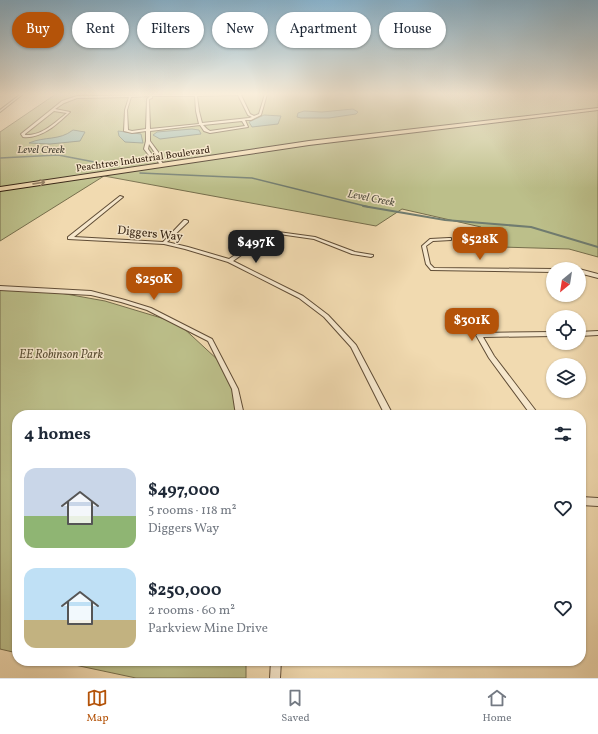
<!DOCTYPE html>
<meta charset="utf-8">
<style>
:root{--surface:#fff;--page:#f2f2f3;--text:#1f2937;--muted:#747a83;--line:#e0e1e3;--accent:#b45309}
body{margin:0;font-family:Vollkorn,serif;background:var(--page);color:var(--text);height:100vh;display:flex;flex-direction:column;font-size:15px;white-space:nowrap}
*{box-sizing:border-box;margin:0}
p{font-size:13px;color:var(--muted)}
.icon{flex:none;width:22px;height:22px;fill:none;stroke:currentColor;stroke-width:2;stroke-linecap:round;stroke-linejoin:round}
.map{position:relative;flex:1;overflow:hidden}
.side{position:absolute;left:12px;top:410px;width:574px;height:256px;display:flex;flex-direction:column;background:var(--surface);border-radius:16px;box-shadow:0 1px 3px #0004}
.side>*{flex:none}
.hud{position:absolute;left:12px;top:12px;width:574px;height:36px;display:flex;gap:8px}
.needle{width:26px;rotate:210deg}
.controls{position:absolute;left:546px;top:262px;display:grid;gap:8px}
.controls a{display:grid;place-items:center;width:40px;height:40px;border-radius:50%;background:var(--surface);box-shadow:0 1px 3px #0004;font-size:20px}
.price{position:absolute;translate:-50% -34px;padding:0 9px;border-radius:8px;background:var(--accent);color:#fff;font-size:13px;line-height:26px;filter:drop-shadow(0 1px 2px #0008)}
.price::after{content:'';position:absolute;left:50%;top:24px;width:12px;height:9px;margin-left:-6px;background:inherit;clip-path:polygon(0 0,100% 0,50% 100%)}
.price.current{background:#222;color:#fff}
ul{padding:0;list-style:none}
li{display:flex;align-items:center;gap:12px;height:100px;padding:0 12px}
li span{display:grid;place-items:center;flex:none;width:112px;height:80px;border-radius:12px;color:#555}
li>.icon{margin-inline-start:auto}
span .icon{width:48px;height:48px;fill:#fffc;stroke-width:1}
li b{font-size:17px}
h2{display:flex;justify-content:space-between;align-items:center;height:48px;padding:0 12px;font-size:17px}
.chip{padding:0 14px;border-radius:18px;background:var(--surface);box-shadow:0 1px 3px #0004;font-size:14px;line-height:36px}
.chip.current{background:var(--accent);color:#fff}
.tabs{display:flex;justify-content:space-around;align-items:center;height:56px;border-top:1px solid var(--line);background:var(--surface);font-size:11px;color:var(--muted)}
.tabs a{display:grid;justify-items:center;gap:2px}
.tabs .current{color:var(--accent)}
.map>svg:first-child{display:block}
</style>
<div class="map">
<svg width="598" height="678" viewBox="0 0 598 678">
<rect width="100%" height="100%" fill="#f1dab0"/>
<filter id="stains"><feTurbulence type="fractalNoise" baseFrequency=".005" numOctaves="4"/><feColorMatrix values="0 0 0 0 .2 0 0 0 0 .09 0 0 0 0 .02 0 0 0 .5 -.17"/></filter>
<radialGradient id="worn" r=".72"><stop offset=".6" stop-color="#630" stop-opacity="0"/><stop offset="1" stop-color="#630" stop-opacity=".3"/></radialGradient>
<g fill="#bcbf8a" stroke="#766e4c">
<path d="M56 94H598V257L569 249 501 247 481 227 402 209 376 226 104 176 0 241V132Z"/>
<path d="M0 288 38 289 105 301 178 323 219 361 244 415H17V653L0 649Z"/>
<path d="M56 661H246V678H136Z"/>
</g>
<g fill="#9bbab1" stroke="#707c70">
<path d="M353 109 358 112 356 114 329 118H301L297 117 298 113 304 111 322 112Z"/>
<path d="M264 115 281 116 278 124 252 127 249 122Z"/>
<path d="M192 129 199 130 201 134 160 139 153 135 157 132Z"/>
<path d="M73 130 85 132 80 141 50 144 29 143C45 136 59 141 73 130Z"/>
<path d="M118 131 141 134 143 143 125 142 119 136Z"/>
</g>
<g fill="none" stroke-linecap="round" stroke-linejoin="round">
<g stroke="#707c70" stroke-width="1.5">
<path d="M0 158 58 155 105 164"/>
<path d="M140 173 252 178 369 207"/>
</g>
<path stroke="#707c70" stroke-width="2" d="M363 206 445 220 531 227 598 247"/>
<g stroke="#604d36" stroke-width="2">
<g id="minor">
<path d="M21 94H23L0 112V110Z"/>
<path d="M243 94 241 95 250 114 254 116 259 114 265 94H267L261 115 251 120H245L248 127 210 133 204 131 200 125 150 131V141L161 156 159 158 164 165 162 166H161L156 159 151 158 144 149 146 141V131L132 133 124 131 125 110 129 97 77 98 64 103 55 109 70 112C57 124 42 139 23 137L21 134 62 101 77 96ZM238 95 248 115 252 117 249 118 202 123 199 111 197 96ZM150 96 147 99 146 129 132 131 128 130 127 110 131 97ZM152 96H195L196 111 199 124 150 129 149 99 152 98ZM54 111 67 113C54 123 42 136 25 135V134ZM242 121 245 126 210 131 207 129 203 125ZM149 144 157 156 156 157 153 156 148 149Z"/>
<path d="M120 196 123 197 74 237 163 242 184 220H186L188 221V222L167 242 188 247 229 259 271 231 315 237 355 252 373 255V256L371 257 352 254 314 239 272 233 233 261 303 296 328 315 356 345 393 415H385L351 347 324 317 299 298 228 262 185 249 164 244 68 239V237Z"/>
<path d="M449 238H451V240L433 241 426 246 430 264 434 268 555 269H553V272L431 270 426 264 422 246 430 239Z"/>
<path d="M579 269 598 274V278L579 273Z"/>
<path d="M0 286 91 291 125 300 151 308 212 339 238 389 244 415H236L232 389 208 341 147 310 121 302 91 295 0 290Z"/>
<path d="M598 331V335L579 336V332Z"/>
<path d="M553 332V336L483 337 494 356 539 415H531L489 358 476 335 479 333Z"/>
<path d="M581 497 598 498V506L581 505Z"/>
<path d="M271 661H281L280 678H270Z"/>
</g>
</g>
<g stroke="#301e0e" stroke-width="2">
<path id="trunk" d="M598 108V110L309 145 0 191V187L309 141Z"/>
</g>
<use href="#minor" fill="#f6e7cc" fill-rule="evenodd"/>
<use href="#trunk" fill="#f1dab0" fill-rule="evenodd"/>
</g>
<defs><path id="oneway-shaft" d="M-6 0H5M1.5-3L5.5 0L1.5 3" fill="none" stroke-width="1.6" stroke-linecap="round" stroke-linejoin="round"/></defs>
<use stroke="#907c5f" href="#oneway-shaft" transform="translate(39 183) rotate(-8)"/>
<linearGradient id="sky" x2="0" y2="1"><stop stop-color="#89b6d2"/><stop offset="0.5" stop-color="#f9eedb"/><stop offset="1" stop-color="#f9eedb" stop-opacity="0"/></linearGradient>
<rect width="598" height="188" fill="url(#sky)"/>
<g text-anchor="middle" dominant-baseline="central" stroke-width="3" stroke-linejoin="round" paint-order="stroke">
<g font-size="10" fill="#301e0e" stroke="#f6e7cc">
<text transform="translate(143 159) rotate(-8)">Peachtree Industrial Boulevard</text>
</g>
<g font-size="11" font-style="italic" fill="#504d3f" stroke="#f6e7cc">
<text x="41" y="150">Level Creek</text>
<text transform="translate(371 199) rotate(11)">Level Creek</text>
</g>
<g font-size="12" fill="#301e0e" stroke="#f6e7cc">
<text transform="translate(150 234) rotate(6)">Diggers Way</text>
</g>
<g font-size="12" font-style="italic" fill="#5a4e33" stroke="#f6e7cc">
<text x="61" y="355">EE Robinson Park</text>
</g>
</g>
<rect width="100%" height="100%" filter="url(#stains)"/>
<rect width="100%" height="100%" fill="url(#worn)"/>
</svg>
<div class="controls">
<a><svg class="needle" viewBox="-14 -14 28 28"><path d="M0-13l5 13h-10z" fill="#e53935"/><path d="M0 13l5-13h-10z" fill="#747a83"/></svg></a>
<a><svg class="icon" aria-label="locate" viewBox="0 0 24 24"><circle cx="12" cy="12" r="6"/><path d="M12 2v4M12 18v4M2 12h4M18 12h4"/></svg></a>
<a><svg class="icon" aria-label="layers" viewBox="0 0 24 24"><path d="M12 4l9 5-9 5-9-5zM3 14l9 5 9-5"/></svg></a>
</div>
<b class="price" style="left:480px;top:261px">$528K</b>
<b class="price current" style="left:256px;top:264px">$497K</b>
<b class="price" style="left:154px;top:301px">$250K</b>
<b class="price" style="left:472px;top:342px">$301K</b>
<div class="hud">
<a class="chip current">Buy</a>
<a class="chip">Rent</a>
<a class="chip">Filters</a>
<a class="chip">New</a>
<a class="chip">Apartment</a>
<a class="chip">House</a>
</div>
<section class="side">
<h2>4 homes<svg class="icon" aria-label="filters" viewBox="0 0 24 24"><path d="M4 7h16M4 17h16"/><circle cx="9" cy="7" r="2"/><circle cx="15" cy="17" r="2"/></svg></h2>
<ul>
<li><span style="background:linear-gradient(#c9d6e8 60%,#8fb573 0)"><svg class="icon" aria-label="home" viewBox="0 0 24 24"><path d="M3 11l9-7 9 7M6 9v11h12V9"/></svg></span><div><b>$497,000</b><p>5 rooms · 118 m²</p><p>Diggers Way</p></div><svg class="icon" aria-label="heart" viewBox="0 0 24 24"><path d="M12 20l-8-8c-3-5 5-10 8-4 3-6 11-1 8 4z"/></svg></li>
<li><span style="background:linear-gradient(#bfe0f5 65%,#c2b280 0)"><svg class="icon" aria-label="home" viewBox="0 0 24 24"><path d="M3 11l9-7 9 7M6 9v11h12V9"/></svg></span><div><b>$250,000</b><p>2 rooms · 60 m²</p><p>Parkview Mine Drive</p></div><svg class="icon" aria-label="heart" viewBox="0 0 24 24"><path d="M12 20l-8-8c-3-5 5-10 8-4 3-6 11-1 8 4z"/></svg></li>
</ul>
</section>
</div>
<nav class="tabs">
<a class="current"><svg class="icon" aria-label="map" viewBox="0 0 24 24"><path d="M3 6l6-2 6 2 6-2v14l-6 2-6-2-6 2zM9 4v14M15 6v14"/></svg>Map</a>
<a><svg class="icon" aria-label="saved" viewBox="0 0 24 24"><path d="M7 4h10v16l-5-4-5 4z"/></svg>Saved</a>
<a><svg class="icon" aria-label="home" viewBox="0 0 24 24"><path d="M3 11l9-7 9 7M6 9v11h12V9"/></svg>Home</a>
</nav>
